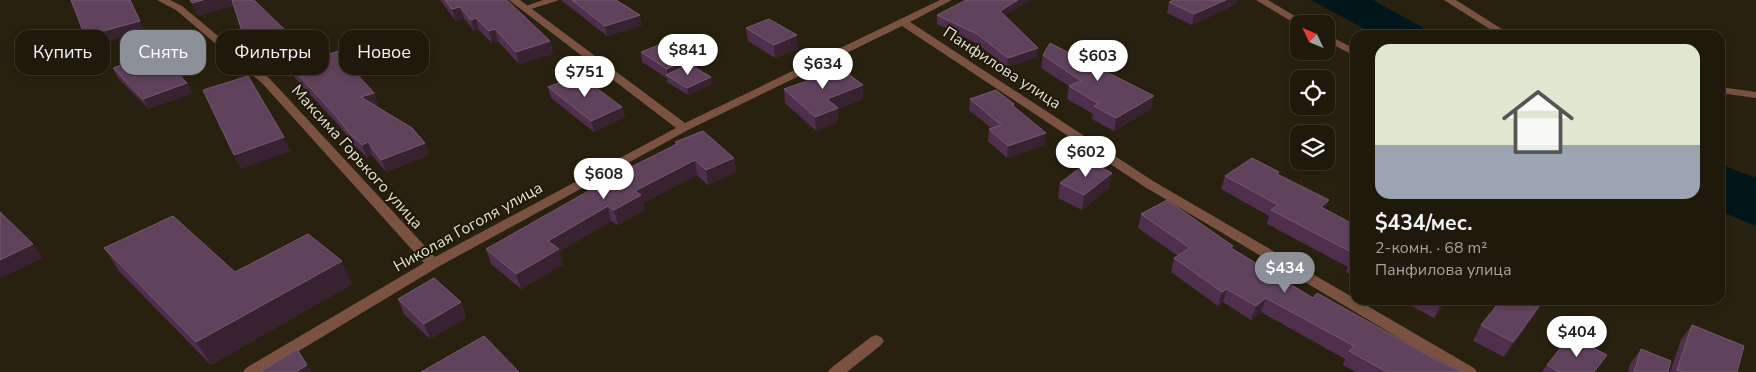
<!DOCTYPE html>
<html lang="ru">
<meta charset="utf-8">
<style>
:root{--surface:#1e190b;--page:#2b2619;--text:#f1f3f6;--muted:#a1a09d;--line:#3c382c;--accent:#8c9099}
body{margin:0;font-family:"Nunito Sans",sans-serif;background:var(--page);color:var(--text);height:100vh;display:flex;flex-direction:column;font-size:19px;white-space:nowrap}
*{box-sizing:border-box;margin:0}
p{font-size:16px;color:var(--muted)}
.icon{flex:none;width:28px;height:28px;fill:none;stroke:currentColor;stroke-width:2;stroke-linecap:round;stroke-linejoin:round}
.map{position:relative;flex:1;overflow:hidden}
.drawer{position:absolute;left:1350px;top:30px;width:375px;height:275px;display:flex;flex-direction:column;background:var(--surface);border-radius:15px;box-shadow:0 2px 8px #0003,0 0 0 1px var(--line)}
.drawer>*{flex:none}
.banner{position:absolute;left:15px;top:30px;width:475px;height:45px;display:flex;gap:10px}
.needle{width:32px;rotate:314deg}
.fabs{position:absolute;left:1290px;top:15px;display:grid;gap:10px}
.fabs a{display:grid;place-items:center;width:45px;height:45px;border-radius:10px;background:var(--surface);box-shadow:0 2px 8px #0003,0 0 0 1px var(--line);font-size:25px}
.price{position:absolute;translate:-50% -42px;padding:0 11px;border-radius:18px;background:#fff;color:#222;font-size:16px;line-height:32px;filter:drop-shadow(0 1px 2px #0008)}
.price::after{content:'';position:absolute;left:50%;top:30px;width:15px;height:11px;margin-left:-8px;background:inherit;clip-path:polygon(0 0,100% 0,50% 100%)}
.price.selected{background:var(--accent);color:#fff}
ul{padding:0;list-style:none}
li{display:grid;align-content:center;gap:10px;height:265px;padding:0 25px}
li span{display:grid;place-items:center;height:155px;border-radius:15px;color:#555}
li>.icon{margin-inline-start:auto}
span .icon{width:90px;height:90px;fill:#fffc;stroke-width:1}
li b{font-size:21px}
.chip{padding:0 18px;border-radius:15px;background:var(--surface);box-shadow:0 2px 8px #0003,0 0 0 1px var(--line);font-size:18px;line-height:45px}
.chip.selected{background:var(--accent);color:#fff}
.map>svg:first-child{display:block}
</style>
<div class="map">
<svg width="1756" height="372" viewBox="0 0 1756 372">
<rect width="100%" height="100%" fill="#28210f"/>
<g fill="#01161a">
<path d="M1311 0H1373L1436 35H1376Z"/>
<path d="M1720 164 1756 178V226L1720 211Z"/>
</g>
<g fill="none" stroke-linecap="round" stroke-linejoin="round">
<g fill="#7b5242" fill-rule="evenodd">
<path d="M543 0H559L525 11 520 8Z"/>
<path d="M876 335 881 337 884 341 881 345 847 372H828L831 368 871 337Z"/>
</g>
<g fill="#7b5242" fill-rule="evenodd">
<path d="M157 0H170L182 6 270 79 435 257 676 128 509 0H520L685 123 940 0H952L910 22 1153 181 1474 368 1477 372H1456L1145 187 902 26 688 130 438 267 264 372H243L246 368 424 263 262 83 176 10Z"/>
<path d="M1256 0H1268L1308 24H1299V26Z"/>
<path d="M1444 0H1456L1511 35H1499Z"/>
<path d="M1326 34 1355 49V56L1326 41Z"/>
<path d="M1720 87 1756 92V98L1720 93Z"/>
</g>
</g>
<g fill="#502f4e">
<path d="M440 0H507L550 41 553 54 519 64 498 41 492 43 479 30 474 31 464 18 456 21Z"/>
<path d="M561 0H616L642 25 607 36Z"/>
<path d="M1169 2 1236 4 1192 25 1167 13Z"/>
<path d="M937 15 1005 16 1037 57 1007 67 976 43 937 24Z"/>
<path d="M746 28 798 48 775 58 748 41Z"/>
<path d="M641 52 702 53 703 63 695 67 712 84 688 95 667 82V78L642 62Z"/>
<path d="M1043 55 1103 70 1151 109 1114 131 1092 119 1093 114 1067 99 1069 86 1041 68Z"/>
<path d="M290 66 356 73 374 93 378 105 375 106 425 143 429 155 386 172 372 155 367 157 354 145 342 129 295 78Z"/>
<path d="M113 68 187 83 192 93 149 109 118 78Z"/>
<path d="M808 78 863 99 838 109V122L816 131 785 103 784 89 808 80Z"/>
<path d="M1720 82 1728 93 1721 105H1720Z"/>
<path d="M548 87 622 107 625 117 594 132 551 98Z"/>
<path d="M970 99 1014 104V106L1045 145 1007 158 988 141 989 129 991 128 969 110Z"/>
<path d="M675 142 734 158 736 172 708 185 697 175 643 203 644 210 618 225 611 221 560 251 563 264 521 289 491 264 486 249 676 144Z"/>
<path d="M1278 175 1326 210 1355 225V277L1346 272 1348 267 1267 224 1269 216 1221 189 1225 176Z"/>
<path d="M1060 183 1110 187 1082 210 1058 198Z"/>
<path d="M1141 214 1232 249 1313 298 1463 372H1356L1343 365 1345 359 1261 312 1251 320 1223 302 1218 306 1171 272 1174 258 1178 256 1138 228Z"/>
<path d="M104 248 235 272 352 284 211 365 119 271Z"/>
<path d="M398 299 461 302 466 318 430 339 404 314Z"/>
<path d="M1400 300H1448L1434 318Z"/>
<path d="M1534 316 1504 357 1473 341 1481 325Z"/>
<path d="M1692 325 1737 372H1670L1681 340Z"/>
<path d="M1641 349 1668 372H1628L1630 364Z"/>
<path d="M1547 365 1595 372H1542Z"/>
</g>
<g fill="#39222f">
<path d="M130 0 145 31 90 46 85 36Z"/>
<path d="M203 0H255L198 16 192 3Z"/>
<path d="M1018 0H1031L999 19 1000 11Z"/>
<path d="M1226 0H1238L1236 4 1192 25 1194 14Z"/>
<path d="M460 7 464 18 456 21 452 9Z"/>
<path d="M640 15 642 25 607 36 605 26Z"/>
<path d="M476 18 479 30 474 31 471 20Z"/>
<path d="M495 29 498 41 492 43 489 31Z"/>
<path d="M286 31 290 41 249 51 245 41Z"/>
<path d="M797 35 798 48 775 58 774 45Z"/>
<path d="M550 41 553 54 519 64 516 52Z"/>
<path d="M1038 48 1037 57 1007 67 1008 58Z"/>
<path d="M702 53 703 63 671 78 668 76 667 69Z"/>
<path d="M1104 63 1102 76 1095 66Z"/>
<path d="M711 77 712 84 688 95 687 88Z"/>
<path d="M187 83 192 93 149 109 143 99Z"/>
<path d="M863 85V99L838 109V122L816 131 815 117 827 99Z"/>
<path d="M374 93 378 105 366 109 361 97Z"/>
<path d="M1154 96 1151 109 1114 131 1116 118Z"/>
<path d="M622 107 625 117 594 132 591 121Z"/>
<path d="M1046 133 1045 145 1007 158 1008 146Z"/>
<path d="M284 137 291 151 241 169 234 155Z"/>
<path d="M368 142 372 155 367 157 362 145Z"/>
<path d="M425 143 429 155 386 172 381 160Z"/>
<path d="M734 158 736 172 708 185 706 170Z"/>
<path d="M695 160 697 175 643 203 644 210 618 225 614 210 635 191Z"/>
<path d="M1112 173 1110 187 1082 210 1084 195Z"/>
<path d="M1329 200 1324 214 1321 207Z"/>
<path d="M608 206 611 221 560 251 563 264 521 289 516 274 548 241Z"/>
<path d="M33 244 43 258 2 278 0 276V260Z"/>
<path d="M342 261 352 284 211 365 196 342Z"/>
<path d="M1227 289 1223 302 1218 306 1222 292Z"/>
<path d="M1266 298 1261 312 1251 320 1256 306Z"/>
<path d="M1444 300H1448L1434 318 1441 304Z"/>
<path d="M1543 301 1534 316 1504 357 1513 342Z"/>
<path d="M461 302 466 318 430 339 424 324Z"/>
<path d="M307 365 311 372H296Z"/>
</g>
<g fill="#60425c" stroke="#745a6f">
<path d="M71 0H130L140 21 85 36Z"/>
<path d="M190 0H203L192 3Z"/>
<path d="M232 0H254L286 31 245 41Z"/>
<path d="M445 0H507L550 41 516 52 495 29 489 31 476 18 471 20 460 7 452 9Z"/>
<path d="M572 0H616L640 15 605 26Z"/>
<path d="M966 0H1018L1000 11 1038 48 1008 58 977 34 937 15Z"/>
<path d="M1174 0H1226L1194 14 1169 2Z"/>
<path d="M769 19 797 35 774 45 746 28Z"/>
<path d="M677 38 702 53 667 69 641 52Z"/>
<path d="M1050 43 1071 54 1082 50 1104 63 1095 66 1154 96 1116 118 1094 106 1099 104 1069 86 1081 81 1043 55Z"/>
<path d="M342 50 356 73 374 93 361 97 412 128 425 143 381 160 368 142 362 145 349 133 337 117 290 66Z"/>
<path d="M158 52 187 83 143 99 113 68Z"/>
<path d="M689 64 711 77 687 88 666 75Z"/>
<path d="M839 67 863 85 827 99 838 108 815 117 784 89 810 80 808 78Z"/>
<path d="M579 75 622 107 591 121 548 87Z"/>
<path d="M248 76 284 137 234 155 203 90Z"/>
<path d="M1720 82 1728 93 1720 92Z"/>
<path d="M996 90 1014 104 1012 105 1046 133 1008 146 989 129 1001 125 970 99Z"/>
<path d="M703 131 734 158 706 170 695 160 635 191 641 195 614 210 608 206 548 241 559 249 516 274 486 249 631 167 677 144 675 142Z"/>
<path d="M1252 158 1279 172 1277 174 1329 200 1321 207 1355 225V254L1271 210 1278 205 1225 176Z"/>
<path d="M1089 161 1112 173 1084 195 1060 183Z"/>
<path d="M1167 200 1233 246 1231 248 1313 298 1317 293 1435 359 1463 372H1387L1349 351 1354 346 1266 298 1256 306 1227 289 1222 292 1174 258 1190 248 1141 214Z"/>
<path d="M0 212 33 244 0 260Z"/>
<path d="M173 216 235 272 308 234 342 261 196 342 104 248Z"/>
<path d="M1355 255V260L1351 259Z"/>
<path d="M434 278 461 302 424 324 398 299Z"/>
<path d="M1434 300H1444L1441 304Z"/>
<path d="M1501 300H1541L1543 301 1513 342 1481 325Z"/>
<path d="M1692 325 1744 346 1737 372H1683L1677 370Z"/>
<path d="M484 336 519 372H421Z"/>
<path d="M1570 336 1607 355 1594 372H1559L1547 365Z"/>
<path d="M297 349 307 365 296 372H260Z"/>
<path d="M1641 349 1671 361 1668 372H1634Z"/>
</g>
<g text-anchor="middle" dominant-baseline="central" stroke-width="4" stroke-linejoin="round" paint-order="stroke">
<g font-size="16" fill="#e2ded2" stroke="#1e1806">
<text transform="translate(1002 68) rotate(33)">Панфилова улица</text>
<text transform="translate(357 157) rotate(48)">Максима Горького улица</text>
<text transform="translate(468 227) rotate(-29)">Николая Гоголя улица</text>
</g>
</g>
</svg>
<div class="fabs">
<a><svg class="needle" viewBox="-14 -14 28 28"><path d="M0-13l5 13h-10z" fill="#e53935"/><path d="M0 13l5-13h-10z" fill="#a1a09d"/></svg></a>
<a><svg class="icon" aria-label="locate" viewBox="0 0 24 24"><circle cx="12" cy="12" r="6"/><path d="M12 2v4M12 18v4M2 12h4M18 12h4"/></svg></a>
<a><svg class="icon" aria-label="layers" viewBox="0 0 24 24"><path d="M12 4l9 5-9 5-9-5zM3 14l9 5 9-5"/></svg></a>
</div>
<b class="price" style="left:688px;top:76px">$841</b>
<b class="price" style="left:1098px;top:82px">$603</b>
<b class="price" style="left:823px;top:90px">$634</b>
<b class="price" style="left:585px;top:98px">$751</b>
<b class="price" style="left:1086px;top:178px">$602</b>
<b class="price" style="left:604px;top:200px">$608</b>
<b class="price selected" style="left:1285px;top:294px">$434</b>
<b class="price" style="left:1577px;top:358px">$404</b>
<div class="banner">
<a class="chip">Купить</a>
<a class="chip selected">Снять</a>
<a class="chip">Фильтры</a>
<a class="chip">Новое</a>
</div>
<section class="drawer">
<ul>
<li><span style="background:linear-gradient(#dfe7d0 65%,#9aa5b1 0)"><svg class="icon" aria-label="home" viewBox="0 0 24 24"><path d="M3 11l9-7 9 7M6 9v11h12V9"/></svg></span><div><b>$434/мес.</b><p>2-комн. · 68 m²</p><p>Панфилова улица</p></div></li>
</ul>
</section>
</div>
